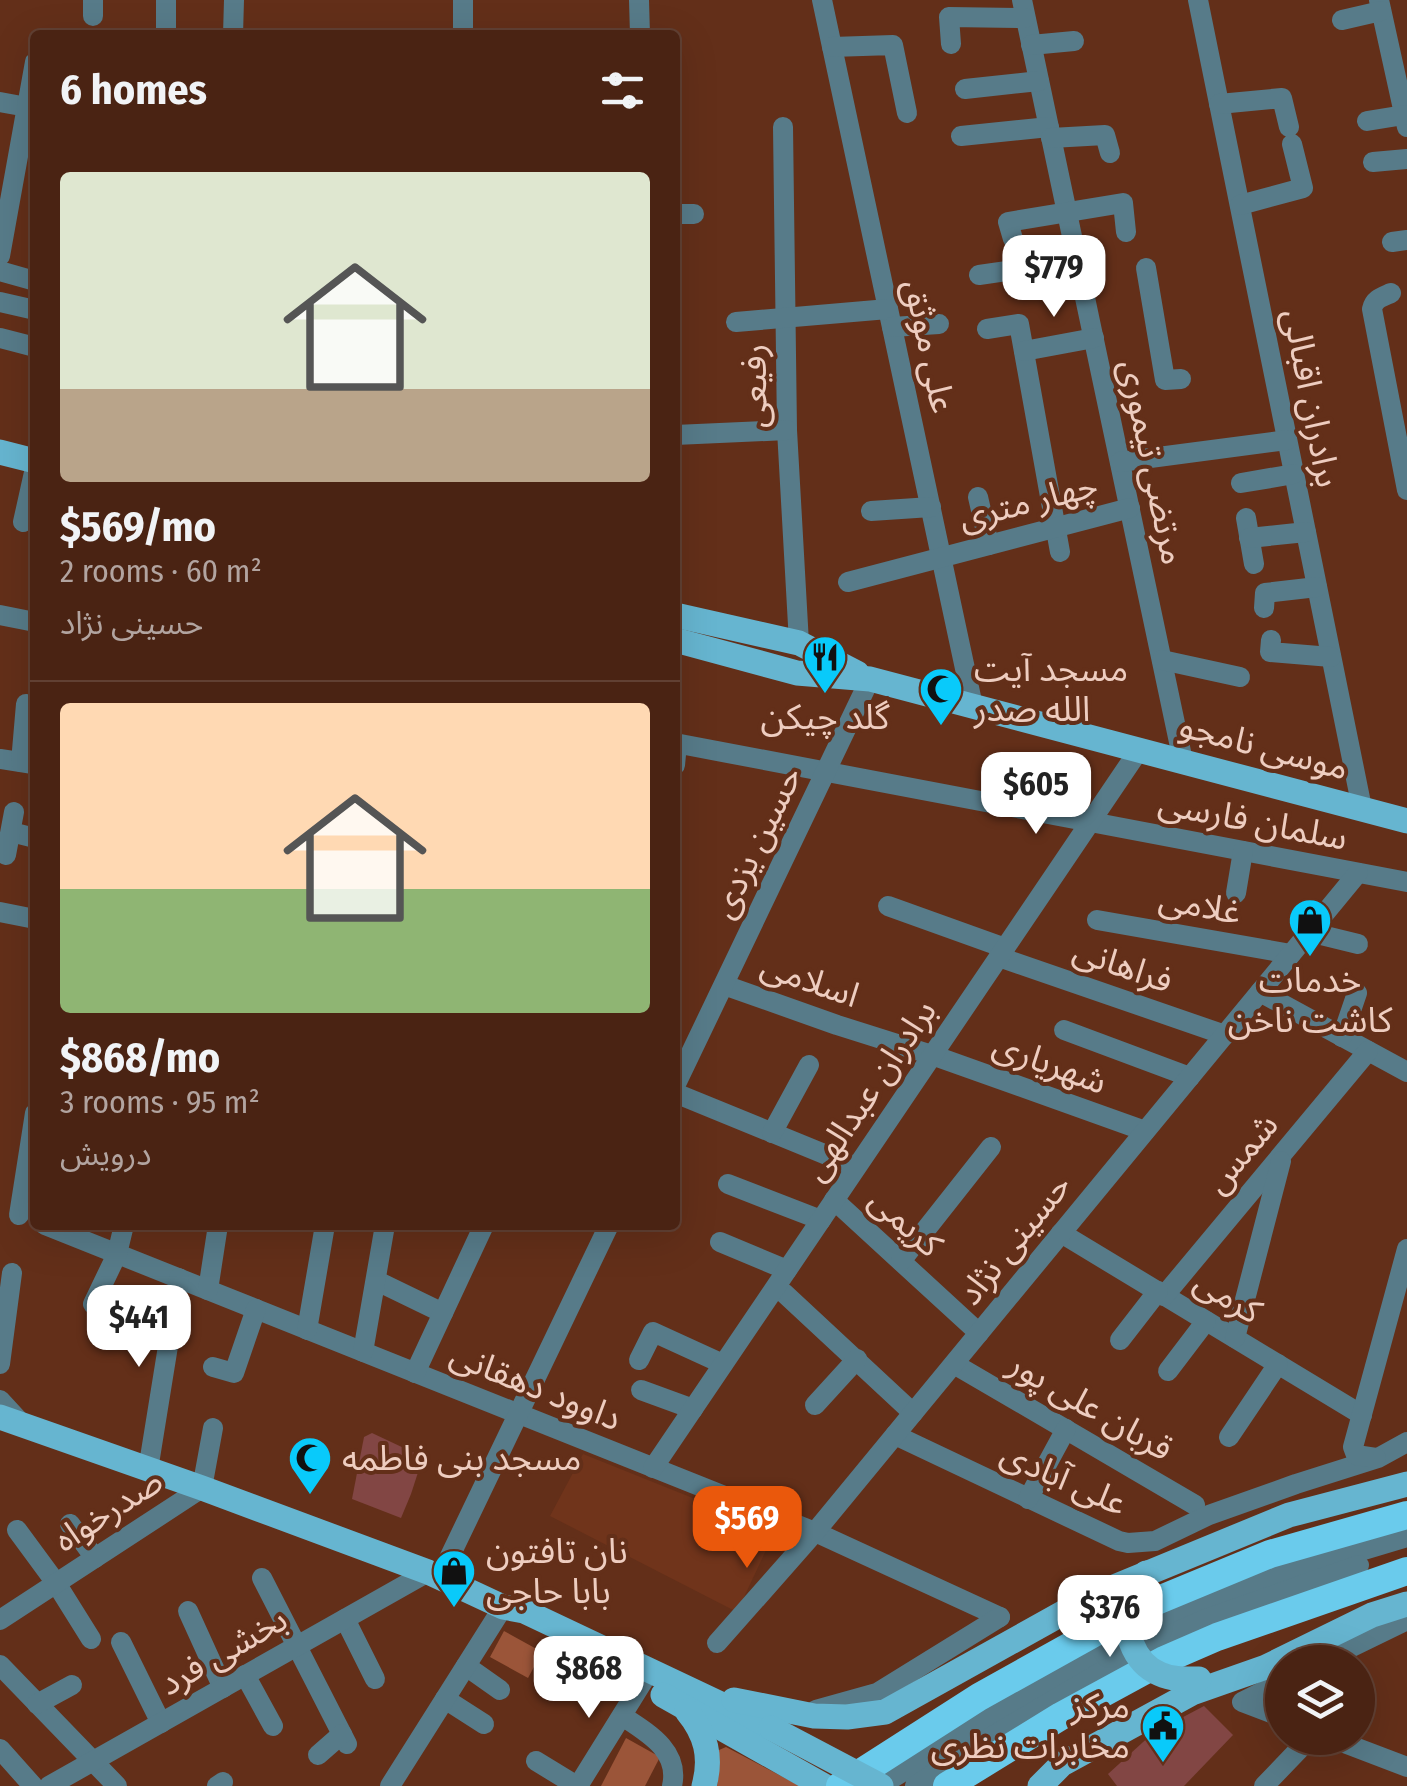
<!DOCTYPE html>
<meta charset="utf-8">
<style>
:root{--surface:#4a2313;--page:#512b1c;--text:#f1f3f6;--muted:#b2a4a0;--line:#614033;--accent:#ea580c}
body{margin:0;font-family:"Fira Sans Condensed","Noto Sans Arabic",sans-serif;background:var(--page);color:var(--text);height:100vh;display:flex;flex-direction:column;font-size:38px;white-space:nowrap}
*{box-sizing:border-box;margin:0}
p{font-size:32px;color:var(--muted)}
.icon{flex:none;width:55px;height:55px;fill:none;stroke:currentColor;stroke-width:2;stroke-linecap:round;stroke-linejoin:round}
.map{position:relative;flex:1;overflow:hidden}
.side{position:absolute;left:30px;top:30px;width:650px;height:1200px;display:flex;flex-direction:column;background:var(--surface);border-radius:10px;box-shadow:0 10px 40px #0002,0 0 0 2px var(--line)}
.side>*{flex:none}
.tools{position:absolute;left:1265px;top:1645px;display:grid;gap:20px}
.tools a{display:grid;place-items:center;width:110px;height:110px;border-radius:50%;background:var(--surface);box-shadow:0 10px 40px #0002,0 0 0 2px var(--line);font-size:50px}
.price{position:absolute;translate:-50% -85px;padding:0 22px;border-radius:20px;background:#fff;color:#222;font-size:32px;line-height:65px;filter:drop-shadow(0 2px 5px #0008)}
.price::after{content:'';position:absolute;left:50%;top:60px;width:30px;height:22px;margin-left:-15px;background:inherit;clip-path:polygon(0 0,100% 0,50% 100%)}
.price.active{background:var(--accent);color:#fff}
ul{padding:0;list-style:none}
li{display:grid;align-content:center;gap:20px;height:530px;padding:0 30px}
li+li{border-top:2px solid var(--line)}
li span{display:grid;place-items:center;height:310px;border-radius:10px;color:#555}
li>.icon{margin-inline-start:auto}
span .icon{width:180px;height:180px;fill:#fffc;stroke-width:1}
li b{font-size:42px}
h2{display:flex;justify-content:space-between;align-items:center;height:120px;padding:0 30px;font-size:42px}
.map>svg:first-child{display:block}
</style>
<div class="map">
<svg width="1407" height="1786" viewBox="0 0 1407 1786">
<rect width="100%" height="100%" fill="#632f19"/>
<path fill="#70341b" d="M583 1454 775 1531 737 1612 550 1516Z"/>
<g fill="#9b5539">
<path d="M504 1631 542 1652 528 1678 490 1657Z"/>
<path d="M626 1738 660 1757 645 1786H601Z"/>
<path d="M726 1747 800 1786H717C720 1774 716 1762 719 1750Z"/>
</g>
<g fill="#824644">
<path d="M372 1433 423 1457 411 1494 401 1518 352 1499 364 1437Z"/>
<path d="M1204 1706 1233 1735 1184 1786H1117L1108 1774 1153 1733Z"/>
</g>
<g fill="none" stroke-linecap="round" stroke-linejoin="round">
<g stroke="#577b89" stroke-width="20">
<path d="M93 0V16"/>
<path d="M463 0V35"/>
<path d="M639 0 640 35"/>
<path d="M822 0 973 706"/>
<path d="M1022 0 1183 761"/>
<path d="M1198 0 1362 808"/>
<path d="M1379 0 1407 127"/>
<path d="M1342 20 1381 11"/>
<path d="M166 29V0"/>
<path d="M233 35 234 0"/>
<path d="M951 44 949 17 1025 18"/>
<path d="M1031 45 1074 41"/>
<path d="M832 47 893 45 907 113"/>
<path d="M965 89 1039 81"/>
<path d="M0 102 27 107"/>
<path d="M1219 104 1282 98 1289 127"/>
<path d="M1367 121 1404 115"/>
<path d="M783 127 787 430 799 643"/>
<path d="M961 136 1049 127"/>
<path d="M1051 138 1105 135 1110 153"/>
<path d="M1373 162 1407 159"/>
<path d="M1240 205 1303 188 1292 144"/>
<path d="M675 214H694"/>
<path d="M1013 239 1008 222 1123 203 1126 232"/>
<path d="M1392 242 1407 240"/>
<path d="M0 256 35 62"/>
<path d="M1146 268 1165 380 1181 379"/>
<path d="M0 271 35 281"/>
<path d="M979 275 1077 261"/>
<path d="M1391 293C1382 297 1374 299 1372 309L1407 490"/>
<path d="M0 302 35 310"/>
<path d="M736 322 888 309"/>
<path d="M892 327 939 324"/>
<path d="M987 329 1019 324 1060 552"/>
<path d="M0 338 35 347"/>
<path d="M1024 351 1094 338"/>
<path d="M675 435 787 430"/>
<path d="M1120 462 1287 440"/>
<path d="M1241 483 1294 474"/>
<path d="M978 497 989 545"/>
<path d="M871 511 931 507"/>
<path d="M1246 518 1254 564"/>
<path d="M23 522 35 468"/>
<path d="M1249 538 1306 532"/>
<path d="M848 582 1130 508"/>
<path d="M1264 608 1265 593 1317 587"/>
<path d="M0 615 35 622"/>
<path d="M1271 640 1270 652 1331 657"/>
<path d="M1162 660 1240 677"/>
<path d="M675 743 1407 882"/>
<path d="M0 759 33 764"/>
<path d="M21 762 26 704"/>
<path d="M675 765 677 744"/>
<path d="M11 832 35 838"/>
<path d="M6 855 14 812"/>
<path d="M1236 893 1243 851"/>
<path d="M888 906 1005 948"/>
<path d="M0 912 35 919"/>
<path d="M1097 920 1291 954"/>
<path d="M1309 932 1358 944"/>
<path d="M999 957 1225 1035"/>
<path d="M724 985 837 1025 932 1055 1145 1131"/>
<path d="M1260 992 1407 1072"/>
<path d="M1064 1030 1190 1077"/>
<path d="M1342 1037 1357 993"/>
<path d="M675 1086 870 679"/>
<path d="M675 1093 856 1167"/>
<path d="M772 1133 809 1065"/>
<path d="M728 1184 821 1220"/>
<path d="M834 1200 979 1333"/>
<path d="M19 1215 35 1113"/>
<path d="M45 1225 815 1532 1000 1617"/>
<path d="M1061 1233 1362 1415"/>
<path d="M720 1242 787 1270"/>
<path d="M901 1261 991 1147"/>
<path d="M377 1281 443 1313"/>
<path d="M208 1290 218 1225"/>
<path d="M784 1293 913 1413"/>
<path d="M1164 1296 1368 1051"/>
<path d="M93 1304 117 1254 124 1225"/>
<path d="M307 1330 325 1225"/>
<path d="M1235 1338 1281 1161"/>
<path d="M1120 1340 1158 1291"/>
<path d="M363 1352 385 1225"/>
<path d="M639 1360 653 1332 723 1364"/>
<path d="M0 1364 12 1273"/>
<path d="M954 1364 1195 1505"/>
<path d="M213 1367 234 1373 256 1309"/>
<path d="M1168 1371 1206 1321"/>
<path d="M415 1373 484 1225"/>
<path d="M641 1390 693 1409"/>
<path d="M0 1400 23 1425"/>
<path d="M815 1405 857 1359"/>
<path d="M895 1435 1119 1541 1128 1543 1155 1541 1209 1515 1296 1484 1378 1458 1407 1442"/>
<path d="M1229 1437 1278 1364"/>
<path d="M1376 1458 1356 1455 1353 1447 1407 1249"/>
<path d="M653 1468 1139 750"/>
<path d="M148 1470 179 1278"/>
<path d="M1028 1499 1066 1429"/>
<path d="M70 1524 95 1558"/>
<path d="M17 1530 56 1583 91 1639"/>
<path d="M440 1577 609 1225"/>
<path d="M262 1578 347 1744"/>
<path d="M188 1611 223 1688"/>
<path d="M345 1619 375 1679"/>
<path d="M0 1620 202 1488 213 1428"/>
<path d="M121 1642 161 1723"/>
<path d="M717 1643 815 1532 1358 873"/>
<path d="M1321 1662 1407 1620"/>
<path d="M0 1665 117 1786"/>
<path d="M466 1666 500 1690"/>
<path d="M245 1675 273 1726"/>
<path d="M1282 1682 1242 1702 1282 1717"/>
<path d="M445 1699 484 1724"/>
<path d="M37 1704 72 1685"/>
<path d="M816 1710 877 1693 1000 1617"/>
<path d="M622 1716C648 1733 680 1751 672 1786"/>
<path d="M1331 1738 1407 1767"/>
<path d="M0 1749 33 1786"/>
<path d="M318 1755 342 1734"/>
<path d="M536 1761 577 1786"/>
<path d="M49 1786 428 1572"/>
<path d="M217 1786 223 1782"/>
<path d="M390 1786 503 1607"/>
<path d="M578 1786 650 1670"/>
<path d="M880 1786 1004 1708 1137 1631 1178 1613 1274 1577 1407 1537"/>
<path d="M915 1786 994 1735 1145 1646 1206 1619 1359 1565"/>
<path d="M1264 1786 1310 1738"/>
</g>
<g stroke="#66b5d0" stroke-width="25">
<path d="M0 452 35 461"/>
<path d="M675 615 799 643 857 673"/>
<path d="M675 640 797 673 870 679 1407 821"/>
<path d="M0 1417 202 1488 428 1572 503 1607 524 1611 771 1728"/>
<path d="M663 1695 824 1786"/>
<path d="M734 1700 814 1716 847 1717 885 1712 1097 1594 1289 1515 1407 1484"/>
<path d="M687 1711C706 1734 712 1757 704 1786"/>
<path d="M1040 1786 1062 1764 1192 1693 1266 1667 1372 1615 1407 1604"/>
</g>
<g stroke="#6acbec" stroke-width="28">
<path d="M840 1786 979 1697 1137 1609 1270 1554 1407 1515"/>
<path d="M947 1786 1061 1716 1164 1660 1217 1637 1407 1571"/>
</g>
<g stroke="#66b5d0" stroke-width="25">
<path d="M1146 1573C1141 1582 1134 1591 1130 1601 1121 1627 1133 1663 1160 1674 1173 1680 1186 1679 1199 1679"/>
<path d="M771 1728 881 1786"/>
</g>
</g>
<defs>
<g id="restaurant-pin" transform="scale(2.25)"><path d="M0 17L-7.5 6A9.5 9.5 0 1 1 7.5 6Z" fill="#09cafa" stroke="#632f19"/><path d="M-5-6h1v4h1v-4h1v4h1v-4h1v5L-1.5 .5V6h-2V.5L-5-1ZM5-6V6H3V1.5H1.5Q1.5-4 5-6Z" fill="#111"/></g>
<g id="mosque-pin" transform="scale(2.25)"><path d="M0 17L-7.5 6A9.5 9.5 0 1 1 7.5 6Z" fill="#09cafa" stroke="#632f19"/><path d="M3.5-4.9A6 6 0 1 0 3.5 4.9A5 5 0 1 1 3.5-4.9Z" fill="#111"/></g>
<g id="shop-pin" transform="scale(2.25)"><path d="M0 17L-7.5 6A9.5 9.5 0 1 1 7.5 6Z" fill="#09cafa" stroke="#632f19"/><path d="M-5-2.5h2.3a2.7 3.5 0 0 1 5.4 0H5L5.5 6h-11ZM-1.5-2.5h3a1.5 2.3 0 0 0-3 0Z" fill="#111"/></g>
<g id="civic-pin" transform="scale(2.25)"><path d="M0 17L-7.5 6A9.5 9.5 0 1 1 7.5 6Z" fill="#09cafa" stroke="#632f19"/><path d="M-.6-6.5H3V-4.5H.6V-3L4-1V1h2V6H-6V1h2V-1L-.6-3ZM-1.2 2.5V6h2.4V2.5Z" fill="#111"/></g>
</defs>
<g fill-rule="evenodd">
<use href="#restaurant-pin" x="825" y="657"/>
<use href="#mosque-pin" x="941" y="689"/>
<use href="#shop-pin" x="1310" y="920"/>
<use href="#mosque-pin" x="310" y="1458"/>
<use href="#shop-pin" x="454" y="1571"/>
<use href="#civic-pin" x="1163" y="1726"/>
</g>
<g text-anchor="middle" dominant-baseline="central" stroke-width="8" stroke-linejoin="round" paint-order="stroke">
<g font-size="35" fill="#eecdc0" stroke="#632f19">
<text transform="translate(930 346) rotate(78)">علی موثق</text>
<text transform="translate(754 386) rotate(-91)">رفیعی</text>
<text transform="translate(1312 398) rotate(79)">برادران اقبالی</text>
<text transform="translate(1153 462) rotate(78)">مرتضی تیموری</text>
<text transform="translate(1028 501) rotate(-14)">چهار متری</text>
<text transform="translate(1264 746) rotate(15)">موسی نامجو</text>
<text transform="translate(1253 820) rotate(11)">سلمان فارسی</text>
<text transform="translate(756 842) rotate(-64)">حسین یزدی</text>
<text transform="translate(1200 905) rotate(10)">غلامی</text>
<text transform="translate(1123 965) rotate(19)">فراهانی</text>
<text transform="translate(810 980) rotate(19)">اسلامی</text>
<text transform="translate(1050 1063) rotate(20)">شهریاری</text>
<text transform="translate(869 1090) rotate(-56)">برادران عبدالهی</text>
<text transform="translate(1241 1153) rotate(-50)">شمس</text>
<text transform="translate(906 1222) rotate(42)">کریمی</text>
<text transform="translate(1014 1239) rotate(-51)">حسینی نژاد</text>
<text transform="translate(1228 1296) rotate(31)">کرمی</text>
<text transform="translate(536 1386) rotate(22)">داوود دهقانی</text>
<text transform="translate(1091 1406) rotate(30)">قربان علی پور</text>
<text transform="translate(1064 1478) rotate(24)">علی آبادی</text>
<text transform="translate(108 1510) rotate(-33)">صدرخواه</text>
<text transform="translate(223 1651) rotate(-30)">بخشی فرد</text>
</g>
<g font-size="35" fill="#eecdc0" stroke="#632f19" text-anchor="start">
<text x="974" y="669">مسجد آیت<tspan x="974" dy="40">الله صدر</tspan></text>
<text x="825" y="717" text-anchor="middle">گلد چیکن</text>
<text x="1310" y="980" text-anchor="middle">خدمات<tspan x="1310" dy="40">کاشت ناخن</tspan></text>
<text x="342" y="1458">مسجد بنی فاطمه</text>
<text x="486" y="1551">نان تافتون<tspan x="486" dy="40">بابا حاجی</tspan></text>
<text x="1130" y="1706" text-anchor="end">مرکز<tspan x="1130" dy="40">مخابرات نظری</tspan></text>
</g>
</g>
</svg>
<div class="tools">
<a><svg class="icon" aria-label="layers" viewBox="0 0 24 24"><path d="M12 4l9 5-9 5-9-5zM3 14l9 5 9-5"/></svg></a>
</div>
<b class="price" style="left:1054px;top:320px">$779</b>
<b class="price" style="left:1036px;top:837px">$605</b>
<b class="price" style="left:139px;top:1370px">$441</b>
<b class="price active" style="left:747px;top:1571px">$569</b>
<b class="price" style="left:1110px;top:1660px">$376</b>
<b class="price" style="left:589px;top:1721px">$868</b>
<section class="side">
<h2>6 homes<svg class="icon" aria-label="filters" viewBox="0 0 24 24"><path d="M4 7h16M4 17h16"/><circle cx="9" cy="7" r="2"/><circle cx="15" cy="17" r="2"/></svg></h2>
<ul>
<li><span style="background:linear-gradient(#dfe7d0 70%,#b9a48a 0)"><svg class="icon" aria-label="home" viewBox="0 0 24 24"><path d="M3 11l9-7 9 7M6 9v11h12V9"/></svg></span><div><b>$569/mo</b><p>2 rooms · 60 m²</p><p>حسینی نژاد</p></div></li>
<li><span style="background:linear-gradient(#ffd9b3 60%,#8fb573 0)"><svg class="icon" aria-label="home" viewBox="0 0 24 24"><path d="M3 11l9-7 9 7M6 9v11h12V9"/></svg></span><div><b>$868/mo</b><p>3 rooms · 95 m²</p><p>درویش</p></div></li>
</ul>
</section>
</div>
